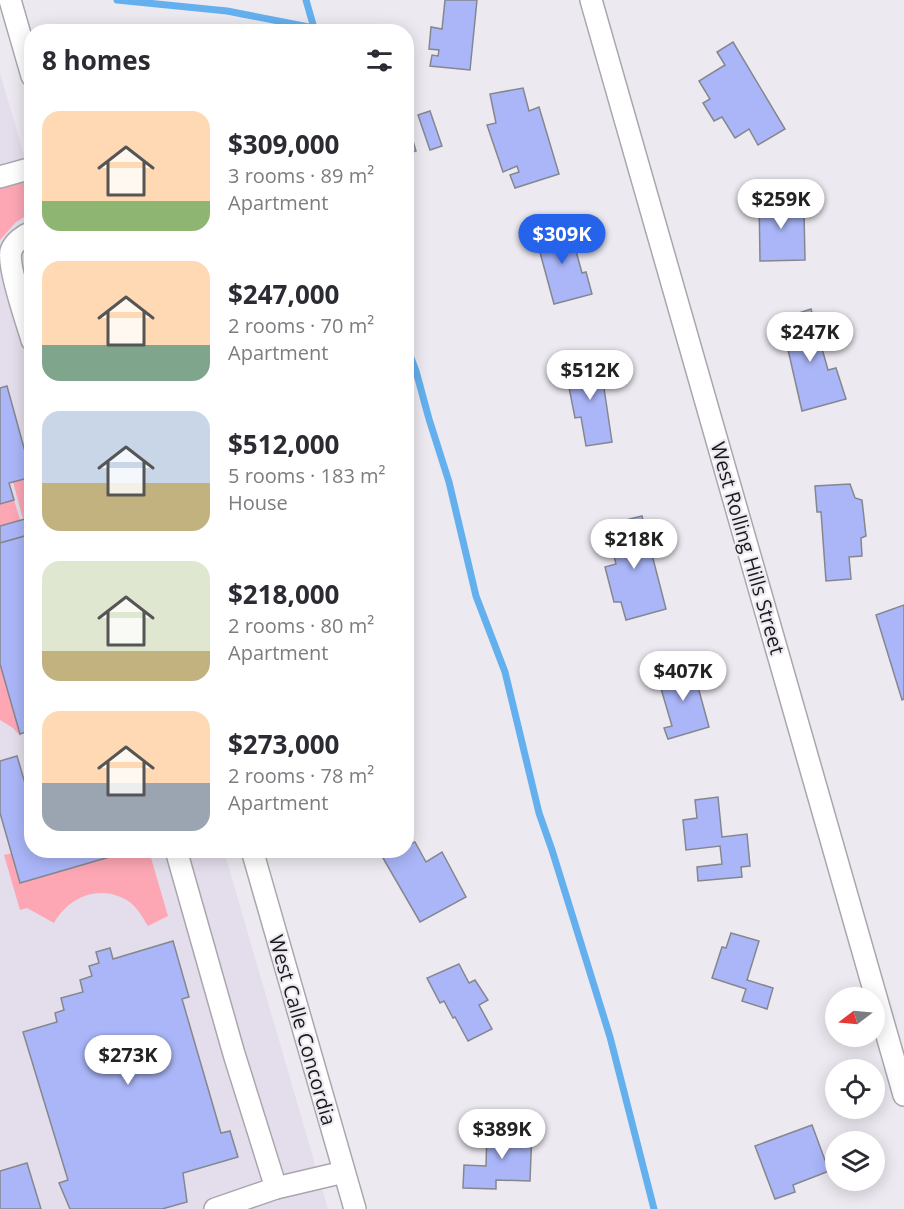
<!DOCTYPE html>
<meta charset="utf-8">
<style>
:root{--surface:#fff;--page:#f7f7f7;--text:#2b2b33;--muted:#7c7c81;--accent:#2563eb}
body{margin:0;font-family:"Open Sans",sans-serif;background:var(--page);color:var(--text);height:100vh;display:flex;flex-direction:column;font-size:22px;white-space:nowrap}
*{box-sizing:border-box;margin:0}
p{font-size:20px;color:var(--muted)}
.icon{flex:none;width:33px;height:33px;fill:none;stroke:currentColor;stroke-width:2;stroke-linecap:round;stroke-linejoin:round}
.map{position:relative;flex:1;overflow:hidden}
.details{position:absolute;left:24px;top:24px;width:390px;height:834px;display:flex;flex-direction:column;background:var(--surface);border-radius:24px;box-shadow:0 3px 15px #0003}
.details>*{flex:none}
.needle{width:39px;rotate:254deg}
.tools{position:absolute;left:825px;top:987px;display:grid;gap:12px}
.tools a{display:grid;place-items:center;width:60px;height:60px;border-radius:50%;background:var(--surface);box-shadow:0 3px 15px #0003;font-size:30px}
.price{position:absolute;translate:-50% -51px;padding:0 14px;border-radius:21px;background:#fff;color:#222;font-size:20px;line-height:39px;filter:drop-shadow(0 2px 3px #0008)}
.price::after{content:'';position:absolute;left:50%;top:36px;width:18px;height:14px;margin-left:-9px;background:inherit;clip-path:polygon(0 0,100% 0,50% 100%)}
.price.on{background:var(--accent);color:#fff}
ul{padding:0;list-style:none}
li{display:flex;align-items:center;gap:18px;height:150px;padding:0 18px}
li span{display:grid;place-items:center;flex:none;width:168px;height:120px;border-radius:18px;color:#555}
li>.icon{margin-inline-start:auto}
span .icon{width:72px;height:72px;fill:#fffc;stroke-width:1}
li b{font-size:26px}
h2{display:flex;justify-content:space-between;align-items:center;height:72px;padding:0 18px;font-size:26px}
.map>svg:first-child{display:block}
</style>
<div class="map">
<svg width="904" height="1209" viewBox="0 0 904 1209">
<rect width="100%" height="100%" fill="#ede9f1"/>
<path fill="#e4ddeb" d="M0 73 32 182V850L224 851 328 1209H0Z"/>
<g fill="#fda7b5">
<path d="M22 182H28L27 187 31 190V213L16 222 0 240V188Z"/>
<path d="M31 477V517L23 519 13 482Z"/>
<path d="M14 500 20 520 0 526V504Z"/>
<path d="M0 664 21 737 13 728 0 720Z"/>
<path d="M129 851H149L168 916 148 926C143 918 138 909 131 903 103 883 70 895 54 923L27 908 20 910 4 855 12 853 20 883Z"/>
</g>
<g fill="none" stroke-linecap="round" stroke-linejoin="round">
<g stroke="#64b0ee" stroke-width="7">
<path d="M117 0 227 11 314 28 317 32"/>
<path d="M306 0 314 28"/>
<path d="M406 345 416 371 429 419 449 482 476 596 505 672 539 813 552 850 610 1037 654 1209"/>
</g>
</g>
<g fill="#aab6f8" stroke="#85878e" stroke-width="1.5">
<path d="M445 0H477L470 70 430 66 432 55 438 56 439 50 429 49 431 27 442 29Z"/>
<path d="M733 42 785 129 758 145 749 129 735 138 722 117 714 121 703 103 710 99 699 81 725 65 717 52Z"/>
<path d="M523 88 529 111 539 107 559 174 515 188 510 175 519 172 517 166 503 172 487 125 496 123 490 94Z"/>
<path d="M430 111 442 146 430 150 418 115Z"/>
<path d="M406 124H408L416 151 406 154Z"/>
<path d="M789 195 790 212H804L805 260 760 261 759 196Z"/>
<path d="M569 225 582 273 586 272 592 294 554 304 535 234Z"/>
<path d="M811 309 828 370 836 368 846 399 802 411 781 319Z"/>
<path d="M603 361 608 386 604 388 612 442 586 446 581 417 575 418 565 367Z"/>
<path d="M7 386 32 477 9 483 14 500 0 504V388Z"/>
<path d="M850 484 855 498 862 500 866 536 861 538 862 556 849 557 851 579 826 581 821 512H817L815 486Z"/>
<path d="M642 516 666 609 626 620 621 602H614L605 567 616 564 606 525Z"/>
<path d="M32 517V534L0 543V526Z"/>
<path d="M32 534V730L20 734 0 664V543Z"/>
<path d="M904 605V699L902 700 876 615Z"/>
<path d="M692 665 709 727 668 739 664 728 672 726 657 675Z"/>
<path d="M17 756 32 807V850L130 851 20 883 0 813V761Z"/>
<path d="M718 797 722 837 747 834 750 866 741 867 742 877 698 881 697 867 722 864 720 846 686 850 683 820 697 818 695 800Z"/>
<path d="M415 842 426 862 442 852 466 897 420 922 383 858 398 850H406V846Z"/>
<path d="M731 933 759 941 747 980 773 988 767 1009 742 1001 746 989 712 978 722 947 726 948Z"/>
<path d="M173 941 189 997 182 999 221 1133 230 1131 238 1157 183 1173 187 1202 162 1209H70L59 1183 68 1180 23 1032 57 1022 55 1013 64 1010 61 998 83 992 80 980 92 976 89 966 99 963 96 952 110 948 113 959Z"/>
<path d="M459 964 469 983 475 980 488 1000 479 1005 492 1029 468 1041 455 1017 453 1018 444 1001 440 1003 427 978Z"/>
<path d="M812 1125 829 1171 793 1185 795 1192 775 1199 755 1146Z"/>
<path d="M487 1129 532 1130 530 1181 496 1180V1189L463 1188 464 1165 486 1166Z"/>
<path d="M27 1163 41 1209H0V1171Z"/>
</g>
<g fill="none" stroke-linecap="round" stroke-linejoin="round">
<g stroke="#aaa6ad" stroke-width="24">
<g id="minor">
<path d="M10 0 32 76"/>
<path d="M591 0 904 1095"/>
<path d="M0 177 32 168"/>
<path d="M32 232C24 235 14 242 11 251 7 265 27 323 32 340"/>
<path d="M176 850 234 1054 276 1188"/>
<path d="M252 850 355 1209"/>
<path d="M215 1209 276 1188 344 1172"/>
</g>
</g>
<use href="#minor" stroke="#fff" stroke-width="21"/>
</g>
<g text-anchor="middle" dominant-baseline="central" stroke-width="4.5" stroke-linejoin="round" paint-order="stroke">
<g font-size="20" fill="#1a191b" stroke="#ede9f1">
<text transform="translate(748 548) rotate(74)">West Rolling Hills Street</text>
<text transform="translate(303 1030) rotate(74)">West Calle Concordia</text>
</g>
</g>
</svg>
<div class="tools">
<a><svg class="needle" viewBox="-14 -14 28 28"><path d="M0-13l5 13h-10z" fill="#e53935"/><path d="M0 13l5-13h-10z" fill="#7c7c81"/></svg></a>
<a><svg class="icon" aria-label="locate" viewBox="0 0 24 24"><circle cx="12" cy="12" r="6"/><path d="M12 2v4M12 18v4M2 12h4M18 12h4"/></svg></a>
<a><svg class="icon" aria-label="layers" viewBox="0 0 24 24"><path d="M12 4l9 5-9 5-9-5zM3 14l9 5 9-5"/></svg></a>
</div>
<b class="price" style="left:781px;top:230px">$259K</b>
<b class="price on" style="left:562px;top:265px">$309K</b>
<b class="price" style="left:810px;top:363px">$247K</b>
<b class="price" style="left:590px;top:401px">$512K</b>
<b class="price" style="left:634px;top:570px">$218K</b>
<b class="price" style="left:683px;top:702px">$407K</b>
<b class="price" style="left:128px;top:1086px">$273K</b>
<b class="price" style="left:502px;top:1160px">$389K</b>
<section class="details">
<h2>8 homes<svg class="icon" aria-label="filters" viewBox="0 0 24 24"><path d="M4 7h16M4 17h16"/><circle cx="9" cy="7" r="2"/><circle cx="15" cy="17" r="2"/></svg></h2>
<ul>
<li><span style="background:linear-gradient(#ffd9b3 75%,#8fb573 0)"><svg class="icon" aria-label="home" viewBox="0 0 24 24"><path d="M3 11l9-7 9 7M6 9v11h12V9"/></svg></span><div><b>$309,000</b><p>3 rooms · 89 m²</p><p>Apartment</p></div></li>
<li><span style="background:linear-gradient(#ffd9b3 70%,#7fa58c 0)"><svg class="icon" aria-label="home" viewBox="0 0 24 24"><path d="M3 11l9-7 9 7M6 9v11h12V9"/></svg></span><div><b>$247,000</b><p>2 rooms · 70 m²</p><p>Apartment</p></div></li>
<li><span style="background:linear-gradient(#c9d6e8 60%,#c2b280 0)"><svg class="icon" aria-label="home" viewBox="0 0 24 24"><path d="M3 11l9-7 9 7M6 9v11h12V9"/></svg></span><div><b>$512,000</b><p>5 rooms · 183 m²</p><p>House</p></div></li>
<li><span style="background:linear-gradient(#dfe7d0 75%,#c2b280 0)"><svg class="icon" aria-label="home" viewBox="0 0 24 24"><path d="M3 11l9-7 9 7M6 9v11h12V9"/></svg></span><div><b>$218,000</b><p>2 rooms · 80 m²</p><p>Apartment</p></div></li>
<li><span style="background:linear-gradient(#ffd9b3 60%,#9aa5b1 0)"><svg class="icon" aria-label="home" viewBox="0 0 24 24"><path d="M3 11l9-7 9 7M6 9v11h12V9"/></svg></span><div><b>$273,000</b><p>2 rooms · 78 m²</p><p>Apartment</p></div></li>
</ul>
</section>
</div>
